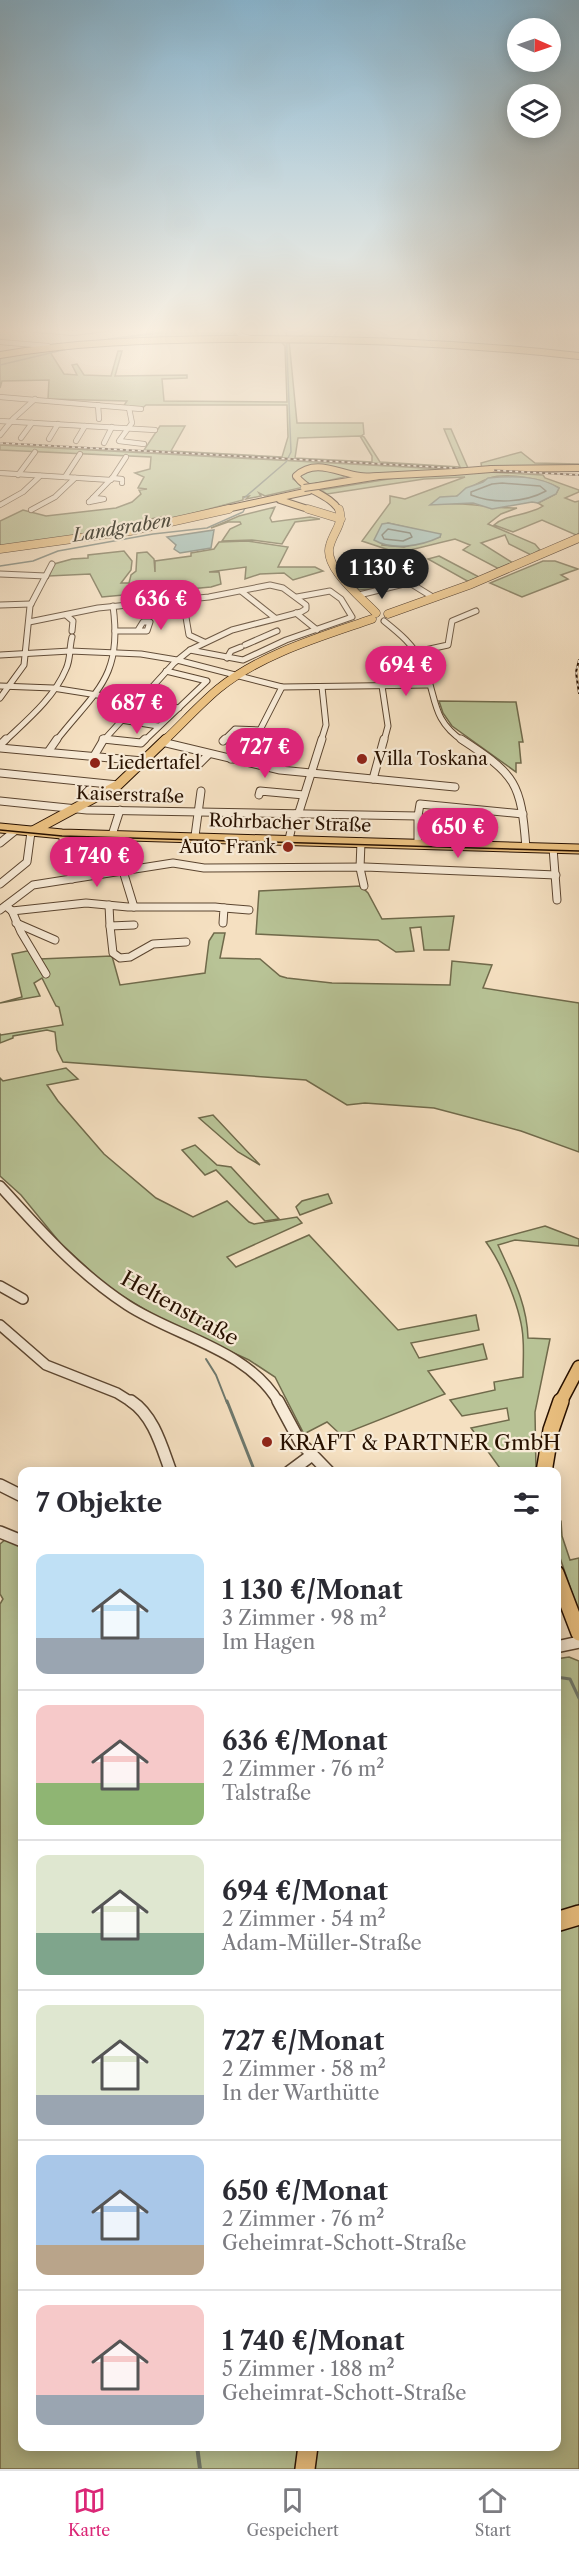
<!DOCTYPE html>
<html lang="de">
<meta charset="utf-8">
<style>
:root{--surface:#fff;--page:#f2f2f3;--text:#2b2b33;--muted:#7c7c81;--line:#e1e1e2;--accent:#db2777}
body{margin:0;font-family:"Libre Caslon Text",serif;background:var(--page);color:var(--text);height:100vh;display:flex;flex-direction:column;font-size:22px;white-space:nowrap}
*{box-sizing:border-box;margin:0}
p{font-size:20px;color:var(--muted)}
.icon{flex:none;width:33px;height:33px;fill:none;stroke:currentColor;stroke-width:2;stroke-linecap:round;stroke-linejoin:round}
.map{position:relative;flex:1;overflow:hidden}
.side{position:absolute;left:18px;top:1467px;width:543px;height:984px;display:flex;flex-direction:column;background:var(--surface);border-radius:12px;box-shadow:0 3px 15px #0003}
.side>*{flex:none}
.needle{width:39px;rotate:92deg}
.tools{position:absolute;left:507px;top:18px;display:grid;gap:12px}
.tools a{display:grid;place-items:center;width:54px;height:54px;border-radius:50%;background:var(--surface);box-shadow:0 3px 15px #0003;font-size:30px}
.price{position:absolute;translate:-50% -51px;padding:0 14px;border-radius:21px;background:var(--accent);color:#fff;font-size:20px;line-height:39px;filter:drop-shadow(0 2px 3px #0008)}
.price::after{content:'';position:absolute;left:50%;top:36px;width:18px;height:14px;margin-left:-9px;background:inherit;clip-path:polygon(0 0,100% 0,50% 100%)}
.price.active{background:#222;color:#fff}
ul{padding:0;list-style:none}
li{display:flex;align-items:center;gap:18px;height:150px;padding:0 18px}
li+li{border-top:2px solid var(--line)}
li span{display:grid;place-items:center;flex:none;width:168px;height:120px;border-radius:12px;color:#555}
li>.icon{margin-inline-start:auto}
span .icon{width:72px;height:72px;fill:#fffc;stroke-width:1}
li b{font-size:26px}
h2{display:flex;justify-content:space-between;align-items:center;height:72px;padding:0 18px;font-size:26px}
.tab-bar{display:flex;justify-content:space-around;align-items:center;height:84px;border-top:2px solid var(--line);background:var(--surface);font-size:16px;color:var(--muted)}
.tab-bar a{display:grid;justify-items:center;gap:3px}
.tab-bar .active{color:var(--accent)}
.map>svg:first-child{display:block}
</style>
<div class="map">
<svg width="579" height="2469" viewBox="0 0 579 2469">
<rect width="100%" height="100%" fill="#f5e0c1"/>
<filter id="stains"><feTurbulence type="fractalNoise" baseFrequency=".00333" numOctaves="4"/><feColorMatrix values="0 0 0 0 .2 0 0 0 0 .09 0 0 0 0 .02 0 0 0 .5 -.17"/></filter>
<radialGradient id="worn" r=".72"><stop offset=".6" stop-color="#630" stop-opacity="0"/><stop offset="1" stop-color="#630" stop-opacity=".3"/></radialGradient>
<g fill="#b8c396" stroke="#706a4b" stroke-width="1.5" fill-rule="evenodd">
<path d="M191 328H233L236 337 112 342 109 339Z"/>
<path d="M289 340 297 423H363L364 434 361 436 364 437 380 462 460 467 444 429H451L468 468 482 469 481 463 521 452 535 463 579 464V467L489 470 144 450 160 426H185L171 451 282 457 288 437 287 405H146L141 409 123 407 127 401 48 399 49 380 2 381 0 388V357L56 349 58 350 50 352 64 374 77 375 72 365 77 364 84 375 111 376 118 351H122L115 376 187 375V378L162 379 164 401 287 402 285 346 281 342ZM360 436 372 456V462L295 458 298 438Z"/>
<path d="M0 445 461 470 369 476 343 470H299L294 474 293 479 304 487 265 496 259 493 261 496 246 499 249 496 243 497V500L134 529 131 526 168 518 166 516 113 526 117 532 0 548V521L23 510 46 516 116 508 132 502 141 494 139 490 147 489 138 488 144 477 135 473 150 469 151 457 0 450Z"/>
<path d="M319 468 344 474V477L309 485 303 482 299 475Z"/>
<path d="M490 472 543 475 545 478 579 490V492L565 498 575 502 579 501V533L576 535 542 520 513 532 494 525C506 514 528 516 543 506L538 503 556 494 559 488C545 479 506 472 490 478 478 482 468 489 457 496 449 501 442 495 432 504 461 501 489 508 517 508L501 514 488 524 535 544 540 550 531 555 509 544 505 535 481 543 513 563 499 569 463 550 470 545 455 539 398 553 362 541 390 503V496L405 499 465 477 424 479 327 494 321 490 401 477ZM388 523 440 535V537L404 547 382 545Z"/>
<path d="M275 507 270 518 272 522 310 517 320 519 295 522 282 544 252 540 222 541 230 529 241 524 240 522H228L211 528 239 516Z"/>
<path d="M247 541 288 547 278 567H315L323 571 293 580 284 573 260 574 245 579 246 567 209 572H219L221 584 211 587 102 597 90 574 49 576 54 564 72 559 88 558V555L124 551 132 561 131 570 121 583H129L131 575 136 571 137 553 147 552 154 559 155 572V561L191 556V553L214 549 219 542Z"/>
<path d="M353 553 388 567 398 568 414 580 386 588 359 590 342 573Z"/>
<path d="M439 556 479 577 469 582 428 559Z"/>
<path d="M543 561H555L578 569 561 575 568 579 522 597 490 583Z"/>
<path d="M439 701 516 702 523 742H519L521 763H516V772L452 726 443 713Z"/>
<path d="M361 886 368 893 382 919 454 916 449 950H424L421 927 410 928 414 951 396 952 378 940 256 934 259 891Z"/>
<path d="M214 933H225L220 958 260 959 280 976 287 978 332 983 450 985 452 961 492 965 483 988 579 1003V1152L521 1131 434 1108 365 1103 347 1105 306 1080 63 1062 57 1050 55 1032 47 1030 13 1036V1038L0 1043V1034L1 1035 63 1025 59 1007 56 1006 42 978 34 983 40 996 0 1003 22 997 12 954 32 950 39 959 112 956 120 985 205 973 209 941Z"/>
<path d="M66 1068 78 1079 47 1085 58 1101 104 1154 156 1198 193 1217 227 1201 249 1222 254 1224 297 1217 302 1223 227 1257 236 1267 309 1235 398 1330 476 1315 479 1330 411 1343 419 1358 483 1344 487 1359 428 1371 445 1394 341 1435 327 1422 304 1434 275 1377 249 1360 164 1321 109 1288 61 1244 21 1195 0 1176V1078L3 1081Z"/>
<path d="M213 1115 260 1165 238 1152 199 1118Z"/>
<path d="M195 1145 217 1165 231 1167 279 1219 265 1221 216 1170 205 1175 182 1150Z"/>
<path d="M328 1194 332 1203 300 1215 296 1207 302 1201Z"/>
<path d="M545 1226 579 1239V1246L515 1240 498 1245C512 1276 527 1303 528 1338L550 1339 535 1412 536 1471H502L471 1428 509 1420 507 1408 462 1416 450 1400 495 1390 494 1382 523 1377C523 1364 524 1351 523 1339 522 1311 502 1264 486 1242Z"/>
<path d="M556 1520 561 1521 562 1536 570 1560 579 1558V1613L557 1549Z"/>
<path d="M6 1539 22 1546V2446L301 2447 297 2469H0V1604L3 1599 0 1594V1544Z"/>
<path d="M569 1657 579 1661V1910L557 1915 556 1659Z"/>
<path d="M579 1921V2469H313L316 2447 556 2446V1928Z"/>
</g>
<g fill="#9cbdb6" stroke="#6e786d" stroke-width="1.5">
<path d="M488 478C512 476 538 475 559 488L556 494 538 503 532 502 492 509 473 503 430 505 440 497 457 496 466 488 483 482Z"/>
<path d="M388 523 441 534 440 537C421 546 393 551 374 540L382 524Z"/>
<path d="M214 530 211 548 180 553 174 549 176 545 167 537Z"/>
</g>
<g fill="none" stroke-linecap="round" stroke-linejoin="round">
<g stroke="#62675b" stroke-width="1.5">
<path d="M502 483 540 486 546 491C524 503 494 504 471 495V492L492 484Z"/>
<path d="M388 529 410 533 412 537 403 541 384 539 382 535Z"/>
</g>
<g stroke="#6e786d" stroke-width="1.5">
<path d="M105 340 196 328"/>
<path d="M0 365 67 349"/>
<path d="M244 498 286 462 291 452 286 328"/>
<path d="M0 566 33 561 58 551 153 534 207 528 243 512 245 508"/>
</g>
<path stroke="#6e786d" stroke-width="2" d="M206 1359 216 1375 227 1403"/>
<g stroke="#6e786d" stroke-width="3">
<path d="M227 1401 253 1467"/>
<path d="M556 1677 570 1679 579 1698"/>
</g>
<path stroke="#6e786d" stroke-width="4" d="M197 2446 200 2469"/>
<g stroke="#5b4530" stroke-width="6">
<g id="minor-far4">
<path d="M12 328 74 333 111 328"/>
<path d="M235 328 241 336 250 338"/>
<path d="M0 330 5 328"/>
<path d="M0 342 48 346"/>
<path d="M0 397 141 409"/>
<path d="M98 405 99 419"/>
<path d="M129 408 132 423 119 441 144 444"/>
<path d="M0 421 155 430"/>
<path d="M0 435 13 419 35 399"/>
<path d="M21 438 32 423"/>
<path d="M49 439 58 424"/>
<path d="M76 441 85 426"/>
<path d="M104 443 112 427"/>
<path d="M0 473 111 480 126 457"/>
<path d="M18 475 35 452"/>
<path d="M65 477 80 454"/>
<path d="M112 478 122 479V483"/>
<path d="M89 502 110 480"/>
<path d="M89 502 104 499 93 498"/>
<path d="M0 505 23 492 40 476"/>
<path d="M31 510 55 497 75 478"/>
</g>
</g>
<g stroke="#5b4530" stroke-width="7">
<g id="minor-far3">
<path d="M374 561 431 596"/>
<path d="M0 574 46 576"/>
<path d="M241 591 275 618"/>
<path d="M359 595 412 582"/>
<path d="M183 600 189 635 204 642"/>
<path d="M0 605 31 604"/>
<path d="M296 613 317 630"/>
<path d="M66 615 73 621 72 631"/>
<path d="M384 621C399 633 414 645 422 663 438 695 429 718 463 741"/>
<path d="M29 622 98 608 209 597 270 585 283 588 306 605V609L301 612 232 630 190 650 174 663 103 741"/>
<path d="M115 631H147L150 622H143L138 630"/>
<path d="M245 645 277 631"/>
<path d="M190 650 243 660 286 640 352 617 341 599 330 591 297 597"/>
<path d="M416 652 448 645 452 621 476 611"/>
<path d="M0 655 70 651 141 654 177 660 282 687 429 685"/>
<path d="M227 658 231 651 241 647"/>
<path d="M0 686 53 688 179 708"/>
<path d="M382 686 388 726 384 741"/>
<path d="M0 698 24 665 30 606 52 564"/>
<path d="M121 720 158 726"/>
<path d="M103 739 117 741"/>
<path d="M5 741C27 720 54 698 66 669 71 659 69 648 72 637"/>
<path d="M56 741C95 691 123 678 113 606"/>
<path d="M144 741 207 681 166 671"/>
<path d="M223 741 235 729 260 730"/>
<path d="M249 741 260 730 282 687"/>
<path d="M321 741 326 725 322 687"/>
</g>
</g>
<g stroke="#5b4530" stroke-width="9">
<g id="minor-far2">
<path d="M103 739 141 743 145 739"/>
<path d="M461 739C516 775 521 782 526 848"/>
<path d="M223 741 225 739"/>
<path d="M162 742 280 770 455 787"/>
<path d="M0 745 6 739"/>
<path d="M0 748 143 761"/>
<path d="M48 752 57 739"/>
<path d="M94 756 104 739"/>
<path d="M231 759 251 739"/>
<path d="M197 766 209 754"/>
<path d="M0 773 118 785"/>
<path d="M373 779 384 739"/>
<path d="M259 795 260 791 304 795"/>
<path d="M0 801 87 810 418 816 420 804 523 814"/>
<path d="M120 810 112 835 134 907"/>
<path d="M299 812 322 739"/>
<path d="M418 816V844"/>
<path d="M62 834 72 879"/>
<path d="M195 836 201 791"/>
<path d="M289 839 295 814"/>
<path d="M361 842 360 868 364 886"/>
<path d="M0 843 16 830"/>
<path d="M553 848 557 900"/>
<path d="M0 884 27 862 31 832"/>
<path d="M109 905 110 926 134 925"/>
<path d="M6 906 12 911 86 903 128 907H215L224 908 223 923"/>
<path d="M224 908 249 910"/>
<path d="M0 910 33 885 173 863 204 868 365 867 556 875"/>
<path d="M12 911 21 932 46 974"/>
<path d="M16 923 55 940"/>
<path d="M110 926 113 953 120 958 130 957 153 944 186 942"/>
</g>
</g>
<g stroke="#5b4530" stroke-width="12">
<g id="minor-far1">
<path d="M0 1186C39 1229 78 1273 127 1305 176 1337 248 1349 279 1403"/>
<path d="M0 1286 23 1299"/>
<path d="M0 1325 46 1365 117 1393 133 1403"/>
</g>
</g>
<g stroke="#5b4530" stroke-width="14">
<g id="minor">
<path d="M131 1401C154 1416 162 1448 171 1472"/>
<path d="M278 1401 300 1442 329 1472"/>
<path d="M289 1472 312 1455"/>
<path d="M0 1485 22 1496"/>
<path d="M0 1532 22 1541"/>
<path d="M556 1647 579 1642"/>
</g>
</g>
<g stroke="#281100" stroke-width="8">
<g id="major-far5">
<path d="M0 355C75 342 150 340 226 339 344 338 462 343 579 356"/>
<path d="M491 469 579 468"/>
<path d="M318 486 379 476 454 472"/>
<path d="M280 500 311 510"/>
<path d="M222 510 309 491"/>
<path d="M339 510C329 494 307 492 296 476 315 458 338 473 360 476 366 477 373 476 379 476"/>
</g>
</g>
<g stroke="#281100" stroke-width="9">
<g id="major-far4">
<path d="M308 509 341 519"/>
<path d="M339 509C344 523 334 531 330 545 322 567 362 598 376 613"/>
<path d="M0 549 130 531 229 509"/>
<path d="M388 614 469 585 579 538"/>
<path d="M164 741C182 724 199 705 218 689 261 654 320 637 372 619"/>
</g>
</g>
<g stroke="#281100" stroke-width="11">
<g id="major-far3">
<path d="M0 828 62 834 579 849"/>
<path d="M31 832 118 785 166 739"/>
</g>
</g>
<g stroke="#281100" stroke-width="15">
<path id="major-far2" d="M560 1403 579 1367"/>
</g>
<g stroke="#281100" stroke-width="18">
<g id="major-far1">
<path d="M544 1472 551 1430 561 1401"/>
<path d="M556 1573 579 1633"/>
</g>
</g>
<g stroke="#281100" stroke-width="22">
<g id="major">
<path d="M556 1922 579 1915"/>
<path d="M305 2469 308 2446"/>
</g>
</g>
<use href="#minor-far4" stroke="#f8ebd7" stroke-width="4.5"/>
<use href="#minor-far3" stroke="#f8ebd7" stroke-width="5"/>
<use href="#minor-far2" stroke="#f8ebd7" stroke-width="7"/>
<use href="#minor-far1" stroke="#f8ebd7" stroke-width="9"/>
<use href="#minor" stroke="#f8ebd7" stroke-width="11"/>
<use href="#major-far5" stroke="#eac080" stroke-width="6"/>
<use href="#major-far4" stroke="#eac080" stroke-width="8"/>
<use href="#major-far3" stroke="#eac080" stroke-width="9"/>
<use href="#major-far2" stroke="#eac080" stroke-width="12"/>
<use href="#major-far1" stroke="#eac080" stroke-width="15"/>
<use href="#major" stroke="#eac080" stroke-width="19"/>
<path stroke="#281100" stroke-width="1.5" d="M0 830 62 836 579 851"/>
<g stroke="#281100" stroke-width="2">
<g id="rail">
<path d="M0 443 579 475"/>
<path d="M579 660 576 672 579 693"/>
</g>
</g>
<use href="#rail" stroke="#f8ebd7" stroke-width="1.5" stroke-dasharray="3" stroke-linecap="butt"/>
<g stroke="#281100" stroke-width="8" stroke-linecap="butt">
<g id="major-bridge">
<path d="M454 472 491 469"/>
<path d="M304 488 318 486"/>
</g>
</g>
<use href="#major-bridge" stroke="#eac080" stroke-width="6"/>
</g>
<linearGradient id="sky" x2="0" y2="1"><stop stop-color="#89b8d4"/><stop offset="0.49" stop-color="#faf1e3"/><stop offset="1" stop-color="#faf1e3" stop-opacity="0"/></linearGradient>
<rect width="579" height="674" fill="url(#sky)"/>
<g fill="#8f2418" stroke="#f8ebd7" stroke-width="2">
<circle cx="362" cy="759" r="6"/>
<circle cx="95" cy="763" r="6"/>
<circle cx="288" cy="847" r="6"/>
<circle cx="267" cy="1442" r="6"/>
</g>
<g text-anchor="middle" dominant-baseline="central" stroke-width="4.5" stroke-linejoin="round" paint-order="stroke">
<g font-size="18" font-style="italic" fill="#514d40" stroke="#f8ebd7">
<text transform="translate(122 528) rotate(-9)">Landgraben</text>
</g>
<g font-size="18" fill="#281100" stroke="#f8ebd7" text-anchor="start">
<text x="374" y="759">Villa Toskana</text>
<text x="107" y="763">Liedertafel</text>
<text x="276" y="847" text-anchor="end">Auto Frank</text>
</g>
<g font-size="18" fill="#281100" stroke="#f8ebd7">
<text transform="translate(130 795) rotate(2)">Kaiserstraße</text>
<text transform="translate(290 823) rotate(2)">Rohrbacher Straße</text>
</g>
<g font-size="21" fill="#281100" stroke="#f8ebd7">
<text transform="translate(180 1308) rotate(29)">Heltenstraße</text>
</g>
<g font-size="21" fill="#281100" stroke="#f8ebd7" text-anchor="start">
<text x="279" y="1442">KRAFT &amp; PARTNER GmbH</text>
</g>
</g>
<rect width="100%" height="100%" filter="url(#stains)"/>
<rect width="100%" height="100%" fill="url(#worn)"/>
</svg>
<div class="tools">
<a><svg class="needle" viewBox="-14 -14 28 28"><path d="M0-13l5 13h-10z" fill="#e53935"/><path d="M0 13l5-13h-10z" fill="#7c7c81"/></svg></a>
<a><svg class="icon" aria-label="layers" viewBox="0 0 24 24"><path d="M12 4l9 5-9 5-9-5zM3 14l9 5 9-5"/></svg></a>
</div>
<b class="price active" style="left:382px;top:600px">1 130 €</b>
<b class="price" style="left:161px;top:631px">636 €</b>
<b class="price" style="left:406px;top:697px">694 €</b>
<b class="price" style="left:137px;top:735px">687 €</b>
<b class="price" style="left:265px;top:779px">727 €</b>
<b class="price" style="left:458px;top:859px">650 €</b>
<b class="price" style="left:97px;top:888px">1 740 €</b>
<section class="side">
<h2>7 Objekte<svg class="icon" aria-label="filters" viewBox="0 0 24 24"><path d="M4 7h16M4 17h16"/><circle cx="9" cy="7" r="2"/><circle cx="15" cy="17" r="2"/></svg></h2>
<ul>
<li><span style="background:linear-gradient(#bfe0f5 70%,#9aa5b1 0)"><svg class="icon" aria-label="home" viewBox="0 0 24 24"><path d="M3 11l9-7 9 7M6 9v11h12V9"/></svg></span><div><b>1 130 €/Monat</b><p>3 Zimmer · 98 m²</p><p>Im Hagen</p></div></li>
<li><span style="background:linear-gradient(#f6c9c9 65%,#8fb573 0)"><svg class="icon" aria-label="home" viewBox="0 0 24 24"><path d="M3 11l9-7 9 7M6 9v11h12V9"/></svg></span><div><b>636 €/Monat</b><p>2 Zimmer · 76 m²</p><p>Talstraße</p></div></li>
<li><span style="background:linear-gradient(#dfe7d0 65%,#7fa58c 0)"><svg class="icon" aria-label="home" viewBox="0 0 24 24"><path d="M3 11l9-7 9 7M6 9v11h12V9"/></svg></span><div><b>694 €/Monat</b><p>2 Zimmer · 54 m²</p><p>Adam-Müller-Straße</p></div></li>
<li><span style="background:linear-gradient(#dfe7d0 75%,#9aa5b1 0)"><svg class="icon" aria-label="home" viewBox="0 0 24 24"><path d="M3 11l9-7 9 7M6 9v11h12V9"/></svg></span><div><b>727 €/Monat</b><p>2 Zimmer · 58 m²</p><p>In der Warthütte</p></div></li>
<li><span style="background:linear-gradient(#a9c7e8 75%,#b9a48a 0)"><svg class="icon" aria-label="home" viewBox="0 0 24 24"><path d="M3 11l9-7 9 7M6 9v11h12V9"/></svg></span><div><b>650 €/Monat</b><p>2 Zimmer · 76 m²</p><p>Geheimrat-Schott-Straße</p></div></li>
<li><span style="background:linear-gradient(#f6c9c9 75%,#9aa5b1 0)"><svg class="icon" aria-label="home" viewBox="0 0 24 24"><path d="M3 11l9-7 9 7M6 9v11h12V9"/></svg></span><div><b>1 740 €/Monat</b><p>5 Zimmer · 188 m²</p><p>Geheimrat-Schott-Straße</p></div></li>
</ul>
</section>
</div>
<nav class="tab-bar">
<a class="active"><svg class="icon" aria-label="map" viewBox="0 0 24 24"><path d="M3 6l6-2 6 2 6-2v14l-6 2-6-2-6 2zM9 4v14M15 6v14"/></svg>Karte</a>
<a><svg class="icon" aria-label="saved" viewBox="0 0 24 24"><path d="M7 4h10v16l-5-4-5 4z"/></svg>Gespeichert</a>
<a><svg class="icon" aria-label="home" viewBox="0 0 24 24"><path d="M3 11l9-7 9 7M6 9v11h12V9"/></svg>Start</a>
</nav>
